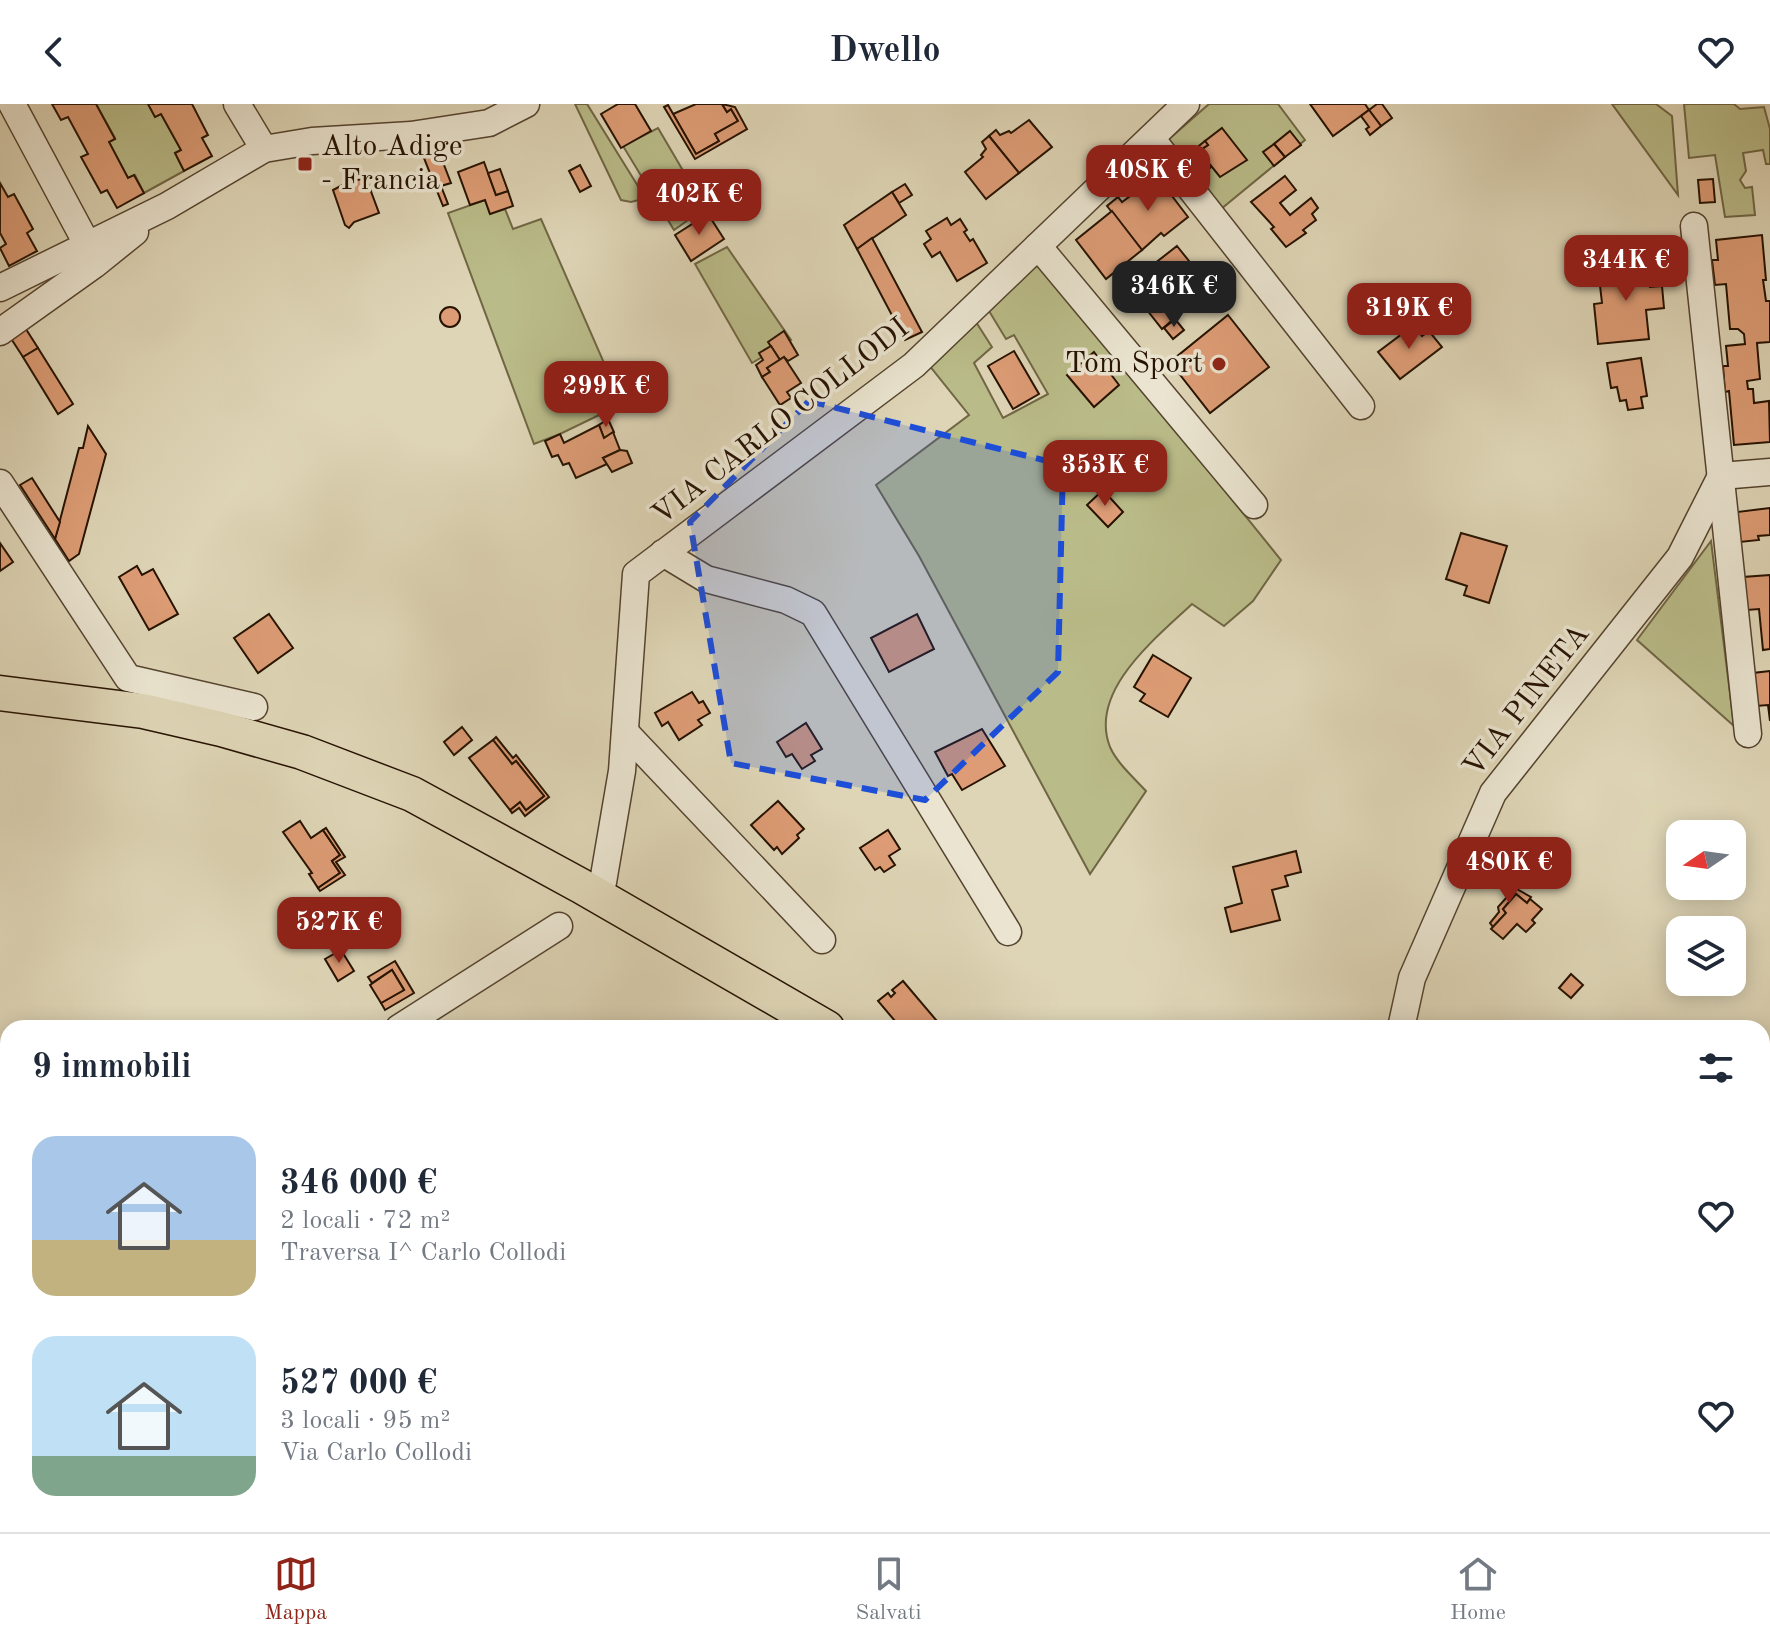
<!DOCTYPE html>
<html lang="it">
<meta charset="utf-8">
<style>
:root{--surface:#fff;--page:#f2f2f3;--text:#1f2937;--muted:#747a83;--line:#e0e1e3;--accent:#8f2418}
body{margin:0;font-family:"Old Standard TT",serif;background:var(--page);color:var(--text);height:100vh;display:flex;flex-direction:column;font-size:30px;white-space:nowrap}
*{box-sizing:border-box;margin:0}
p{font-size:26px;color:var(--muted)}
.icon{flex:none;width:44px;height:44px;fill:none;stroke:currentColor;stroke-width:2;stroke-linecap:round;stroke-linejoin:round}
.map{position:relative;flex:1;overflow:hidden}
.sheet{position:absolute;left:0px;top:916px;width:1770px;height:512px;display:flex;flex-direction:column;background:var(--surface);border-radius:24px 24px 0 0;box-shadow:0 4px 20px #0003}
.sheet>*{flex:none}
.needle{width:52px;rotate:257deg}
.fabs{position:absolute;left:1666px;top:716px;display:grid;gap:16px}
.fabs a{display:grid;place-items:center;width:80px;height:80px;border-radius:16px;background:var(--surface);box-shadow:0 4px 20px #0003;font-size:40px}
.price{position:absolute;translate:-50% -68px;padding:0 18px;border-radius:16px;background:var(--accent);color:#fff;font-size:26px;line-height:52px;filter:drop-shadow(0 2px 4px #0008)}
.price::after{content:'';position:absolute;left:50%;top:48px;width:24px;height:18px;margin-left:-12px;background:inherit;clip-path:polygon(0 0,100% 0,50% 100%)}
.price.selected{background:#222;color:#fff}
ul{padding:0;list-style:none}
li{display:flex;align-items:center;gap:24px;height:200px;padding:0 32px}
li span{display:grid;place-items:center;flex:none;width:224px;height:160px;border-radius:24px;color:#555}
li>.icon{margin-inline-start:auto}
span .icon{width:96px;height:96px;fill:#fffc;stroke-width:1}
li b{font-size:34px}
h2{display:flex;justify-content:space-between;align-items:center;height:96px;padding:0 32px;font-size:34px}
header{display:flex;justify-content:space-between;align-items:center;height:104px;padding:0 32px;background:var(--surface);font-size:36px;font-weight:800}
.tabs{display:flex;justify-content:space-around;align-items:center;height:112px;border-top:2px solid var(--line);background:var(--surface);font-size:22px;color:var(--muted)}
.tabs a{display:grid;justify-items:center;gap:4px}
.tabs .selected{color:var(--accent)}
.map>svg:first-child{display:block}
</style>
<header><svg class="icon" aria-label="back" viewBox="0 0 24 24"><path d="M15 5l-7 7 7 7"/></svg>Dwello<svg class="icon" aria-label="heart" viewBox="0 0 24 24"><path d="M12 20l-8-8c-3-5 5-10 8-4 3-6 11-1 8 4z"/></svg></header>
<div class="map">
<svg width="1770" height="1428" viewBox="0 0 1770 1428">
<rect width="100%" height="100%" fill="#ded5b6"/>
<filter id="stains"><feTurbulence type="fractalNoise" baseFrequency=".0025" numOctaves="4"/><feColorMatrix values="0 0 0 0 .2 0 0 0 0 .09 0 0 0 0 .02 0 0 0 .5 -.17"/></filter>
<radialGradient id="worn" r=".72"><stop offset=".6" stop-color="#630" stop-opacity="0"/><stop offset="1" stop-color="#630" stop-opacity=".3"/></radialGradient>
<g fill="#b9bb88" stroke="#706644" stroke-width="2">
<path d="M96 0H148L155 13 161 10 181 46 175 49 184 67 144 89 135 71 128 74 109 38 115 34Z"/>
<path d="M575 0H587L641 87 639 96 631 98 621 96Z"/>
<path d="M1209 0H1278L1305 36 1221 105 1168 36Z"/>
<path d="M1612 0H1656L1672 12 1678 91Z"/>
<path d="M1684 0H1734L1740 5 1764 3 1770 25V60H1766L1763 46 1743 49 1746 67 1740 76 1745 84 1752 83 1755 111 1725 113 1715 51 1689 54Z"/>
<path d="M658 24 705 104 674 126 623 42Z"/>
<path d="M485 96 490 110 505 105 513 125 541 115 622 300 560 330 534 340 448 109Z"/>
<path d="M727 143 791 236 752 259 695 160Z"/>
<path d="M1043 154 1142 284 1281 456 1253 497 1224 522 1192 500C1156 534 1088 587 1110 643 1117 659 1134 674 1146 687L1090 770 919 452 876 381 969 311 929 261 976 218 992 243 974 259 1003 314 1048 290 1014 231 1006 235 989 207Z"/>
<path d="M1711 437 1734 622 1637 536Z"/>
<path d="M492 1420H771L753 1428H482Z"/>
<path d="M802 1420H1191L1179 1428H818Z"/>
</g>
<g fill="#dd9c75" stroke="#261201" stroke-width="2">
<path d="M52 0H96L115 35 109 38 128 74 134 71 144 89 117 104 107 86 101 89 81 53 88 50 68 13 61 16Z"/>
<path d="M148 0H192L208 31 202 34 212 52 184 67 175 49 181 46 161 10 155 13Z"/>
<path d="M618 0H635L651 27 621 44 601 10Z"/>
<path d="M696 0H722L727 8 731 5 738 17 715 30 719 37 696 50 673 10Z"/>
<path d="M722 0 735 3 747 25 695 55 664 3 668 1 696 50 719 37 715 30 738 17 731 5 727 8Z"/>
<path d="M1310 0H1365L1369 6 1333 32Z"/>
<path d="M1377 0H1382L1392 14 1381 22 1369 6Z"/>
<path d="M1369 6 1381 22 1370 31 1366 25 1369 23 1361 12Z"/>
<path d="M1029 16 1052 43 1019 69 989 32 996 26 1000 31 1009 27 1011 29Z"/>
<path d="M1222 24 1247 56 1220 73 1199 47 1208 41 1205 37Z"/>
<path d="M1290 27 1301 41 1285 53 1274 40Z"/>
<path d="M989 32 1019 69 986 95 965 68 983 53 981 51 986 45 982 38Z"/>
<path d="M1205 37 1208 41 1199 47 1211 63 1204 69 1189 50Z"/>
<path d="M1274 40 1285 53 1274 62 1263 48Z"/>
<path d="M439 48 451 79 441 82 448 100 443 102 424 54Z"/>
<path d="M484 58 496 91 508 87 513 102 490 110 485 96 470 101 458 68Z"/>
<path d="M580 61 591 82 580 88 569 67Z"/>
<path d="M500 65 508 87 496 91 488 69Z"/>
<path d="M1285 72 1296 86 1280 99 1290 111 1311 94 1318 104 1312 110 1316 116 1303 126 1306 129 1286 143 1271 125 1274 123 1251 98Z"/>
<path d="M366 74 379 109 354 118 349 124 345 121 333 86 348 78Z"/>
<path d="M1159 75 1188 113 1164 132 1161 129 1142 146 1107 102 1118 93 1122 98 1145 81 1148 84Z"/>
<path d="M1713 75 1715 98 1700 99 1698 76Z"/>
<path d="M0 79 8 93 14 90 33 125 27 129 37 147 9 162 0 144 6 140 0 129Z"/>
<path d="M905 80 912 91 899 99 892 88Z"/>
<path d="M892 88 906 111 857 145 844 121Z"/>
<path d="M1112 107 1142 146 1106 175 1076 136Z"/>
<path d="M708 110 724 135 691 157 675 131Z"/>
<path d="M947 114 951 121 960 115 967 126 964 128 970 137 973 135 987 159 957 177 940 148 932 153 924 140 931 135 926 127Z"/>
<path d="M1762 131 1766 176H1763L1766 197H1770V238L1757 239 1760 275 1747 277 1748 285H1753L1754 299 1769 297 1770 338 1734 341 1729 287 1725 288 1723 262H1728L1726 242 1745 240 1744 230 1738 225H1730L1726 180 1715 181 1712 156H1718L1716 136Z"/>
<path d="M872 134 922 228 905 236 857 145Z"/>
<path d="M1177 142 1197 167 1176 183 1168 172 1161 178 1169 189 1147 206 1127 181Z"/>
<path d="M1647 154 1650 183 1662 182 1664 204 1646 206 1649 235 1598 240 1594 200 1602 199 1598 164 1629 161V156Z"/>
<path d="M1204 171 1214 185 1199 197 1197 195 1162 225 1147 206 1188 174 1193 180Z"/>
<circle cx="450" cy="213" r="10"/>
<path d="M1228 211 1269 263 1210 309 1170 258Z"/>
<path d="M1175 215 1184 226 1173 235 1164 224Z"/>
<path d="M1414 221 1422 232 1429 227 1442 243 1400 275 1378 248Z"/>
<path d="M24 222 38 244 23 253 10 233Z"/>
<path d="M784 227 798 251 788 257 784 253 780 256 768 238Z"/>
<path d="M771 242 780 256 767 264 770 268 762 273 756 261 763 256 759 249Z"/>
<path d="M38 244 73 300 58 310 23 253Z"/>
<path d="M1014 247 1039 290 1013 305 988 262Z"/>
<path d="M1094 248 1119 281 1094 303 1067 271Z"/>
<path d="M784 253 801 279 787 288 791 294 780 301 762 273 770 268 767 264Z"/>
<path d="M1641 254 1647 292 1641 293 1643 304 1628 306 1626 296 1620 297 1617 283 1611 284 1607 259Z"/>
<path d="M608 315 614 328 604 334 599 321Z"/>
<path d="M599 321 604 334 613 328 620 346 603 354 607 360 576 374 569 359 563 361 558 351 552 353 545 337 560 330 564 339Z"/>
<path d="M88 322 106 350 79 450 69 457 55 435 79 344H83Z"/>
<path d="M620 346 627 347 632 359 612 368 603 354Z"/>
<path d="M32 374 60 418 55 435 20 381Z"/>
<path d="M1103 386 1123 408 1108 423 1087 401Z"/>
<path d="M1770 404V431L1758 432 1759 436 1740 438 1737 408Z"/>
<path d="M1461 429 1507 442 1489 499 1464 491 1467 482 1446 475Z"/>
<path d="M0 439 13 458 0 467Z"/>
<path d="M137 462 142 471 153 465 178 510 149 526 119 473Z"/>
<path d="M1770 471V545L1763 546 1759 505 1747 506 1743 473Z"/>
<path d="M269 510 293 544 258 569 234 534Z"/>
<path d="M917 510 934 545 889 568 871 534Z"/>
<path d="M1153 551 1191 574 1168 613 1140 597 1145 590 1134 583Z"/>
<path d="M1770 567V617L1768 601 1756 602 1753 569Z"/>
<path d="M692 588 699 599 703 597 710 609 698 616 702 621 679 636 668 618 662 622 655 609Z"/>
<path d="M806 619 822 645 811 651 815 657 802 665 792 650 786 653 777 638Z"/>
<path d="M462 623 472 636 454 651 444 638Z"/>
<path d="M982 625 1005 662 962 686 952 670 948 672 935 648Z"/>
<path d="M496 633 513 654 516 651 549 693 525 712 519 704 512 709 510 706 520 698 526 706 544 692 516 657 512 660 493 636Z"/>
<path d="M493 636 512 660 516 657 544 692 526 706 520 698 510 706 469 654Z"/>
<path d="M778 697 804 725 797 731 799 734 782 750 777 743 774 746 751 721Z"/>
<path d="M300 717 311 734 323 726 340 751 332 757 340 769 318 784 309 770 312 769 283 728Z"/>
<path d="M326 724 345 753 336 758 345 771 320 787 318 784 340 769 332 757 340 751 323 726Z"/>
<path d="M888 726 900 745 889 752 895 761 884 768 880 763 875 766 860 744Z"/>
<path d="M1296 747 1301 768 1285 772 1288 782 1272 786 1280 816 1231 828 1225 804 1242 799 1233 763Z"/>
<path d="M1515 784 1531 793 1527 799 1516 790 1503 805 1506 809 1493 823 1490 819 1499 808 1498 803Z"/>
<path d="M1516 790 1527 799 1530 795 1542 805 1532 816 1535 819 1526 828 1517 820 1503 835 1491 825 1506 809 1503 805Z"/>
<path d="M341 846 354 867 338 877 325 855Z"/>
<path d="M395 857 414 889 385 906 381 899 404 886 392 866 372 879 368 873Z"/>
<path d="M392 866 404 886 381 899 370 881Z"/>
<path d="M1571 870 1583 881 1571 894 1559 884Z"/>
<path d="M903 877 942 923 941 924H901L878 897 888 889 891 893 895 889 892 886Z"/>
<path d="M1770 1297V1374L1765 1358 1762 1359V1299Z"/>
<path d="M257 1420H310L314 1428H261Z"/>
</g>
<g fill="none" stroke-linecap="round" stroke-linejoin="round">
<g stroke="#54432e" stroke-width="29">
<g id="minor">
<path d="M12 0 87 140"/>
<path d="M237 0 264 45"/>
<path d="M1151 34 1361 302"/>
<path d="M1694 122 1748 630"/>
<path d="M1038 142 1254 401"/>
<path d="M0 184 167 102 264 45 312 37 411 31 489 19 526 0"/>
<path d="M0 228 94 161 135 128"/>
<path d="M0 379 128 574 254 603"/>
<path d="M663 449 706 475 786 496 813 509 1008 828"/>
<path d="M625 628 822 836"/>
<path d="M603 778 622 667 636 470 914 261 1186 0"/>
<path d="M399 924 559 822"/>
<path d="M1401 924 1412 874 1493 689 1680 453 1721 372 1770 368"/>
<path d="M227 1420 231 1428"/>
<path d="M1433 1420 1448 1428"/>
<path d="M451 1428 456 1420"/>
<path d="M1194 1428 1203 1420"/>
</g>
</g>
<g stroke="#261201" stroke-width="37">
<g id="major">
<path d="M0 589 143 607 221 625 302 648 412 690 581 782 827 924"/>
<path d="M1513 1420 1520 1428"/>
</g>
</g>
<use href="#minor" stroke="#eae4d0" stroke-width="26"/>
<use href="#major" stroke="#ded5b6" stroke-width="34"/>
</g>
<path fill="#1d4ed8" fill-opacity="0.2" stroke="#1d4ed8" stroke-width="6" stroke-dasharray="16 10" stroke-linejoin="round" d="M809 297 1063 361 1058 568 925 696 731 659 690 418Z"/>
<g fill="#8f2418" stroke="#eae4d0" stroke-width="3">
<rect x="297" y="52" width="16" height="16" rx="4"/>
<circle cx="1219" cy="260" r="8"/>
</g>
<g text-anchor="middle" dominant-baseline="central" stroke-width="7" stroke-linejoin="round" paint-order="stroke">
<g font-size="30" fill="#261201" stroke="#eae4d0" text-anchor="start">
<text x="321" y="43">Alto Adige<tspan x="321" dy="34">- Francia</tspan></text>
<text x="1203" y="260" text-anchor="end">Tom Sport</text>
</g>
<g font-size="30" fill="#261201" stroke="#eae4d0">
<text transform="translate(781 318) rotate(-38)">VIA CARLO COLLODI</text>
<text transform="translate(1527 597) rotate(-52)">VIA PINETA</text>
</g>
</g>
<rect width="100%" height="100%" filter="url(#stains)"/>
<rect width="100%" height="100%" fill="url(#worn)"/>
</svg>
<div class="fabs">
<a><svg class="needle" viewBox="-14 -14 28 28"><path d="M0-13l5 13h-10z" fill="#e53935"/><path d="M0 13l5-13h-10z" fill="#747a83"/></svg></a>
<a><svg class="icon" aria-label="layers" viewBox="0 0 24 24"><path d="M12 4l9 5-9 5-9-5zM3 14l9 5 9-5"/></svg></a>
</div>
<b class="price" style="left:1148px;top:109px">408K €</b>
<b class="price" style="left:699px;top:133px">402K €</b>
<b class="price" style="left:1626px;top:199px">344K €</b>
<b class="price selected" style="left:1174px;top:225px">346K €</b>
<b class="price" style="left:1409px;top:247px">319K €</b>
<b class="price" style="left:606px;top:325px">299K €</b>
<b class="price" style="left:1105px;top:404px">353K €</b>
<b class="price" style="left:1509px;top:801px">480K €</b>
<b class="price" style="left:339px;top:861px">527K €</b>
<section class="sheet">
<h2>9 immobili<svg class="icon" aria-label="filters" viewBox="0 0 24 24"><path d="M4 7h16M4 17h16"/><circle cx="9" cy="7" r="2"/><circle cx="15" cy="17" r="2"/></svg></h2>
<ul>
<li><span style="background:linear-gradient(#a9c7e8 65%,#c2b280 0)"><svg class="icon" aria-label="home" viewBox="0 0 24 24"><path d="M3 11l9-7 9 7M6 9v11h12V9"/></svg></span><div><b>346 000 €</b><p>2 locali · 72 m²</p><p>Traversa I^ Carlo Collodi</p></div><svg class="icon" aria-label="heart" viewBox="0 0 24 24"><path d="M12 20l-8-8c-3-5 5-10 8-4 3-6 11-1 8 4z"/></svg></li>
<li><span style="background:linear-gradient(#bfe0f5 75%,#7fa58c 0)"><svg class="icon" aria-label="home" viewBox="0 0 24 24"><path d="M3 11l9-7 9 7M6 9v11h12V9"/></svg></span><div><b>527 000 €</b><p>3 locali · 95 m²</p><p>Via Carlo Collodi</p></div><svg class="icon" aria-label="heart" viewBox="0 0 24 24"><path d="M12 20l-8-8c-3-5 5-10 8-4 3-6 11-1 8 4z"/></svg></li>
</ul>
</section>
</div>
<nav class="tabs">
<a class="selected"><svg class="icon" aria-label="map" viewBox="0 0 24 24"><path d="M3 6l6-2 6 2 6-2v14l-6 2-6-2-6 2zM9 4v14M15 6v14"/></svg>Mappa</a>
<a><svg class="icon" aria-label="saved" viewBox="0 0 24 24"><path d="M7 4h10v16l-5-4-5 4z"/></svg>Salvati</a>
<a><svg class="icon" aria-label="home" viewBox="0 0 24 24"><path d="M3 11l9-7 9 7M6 9v11h12V9"/></svg>Home</a>
</nav>
